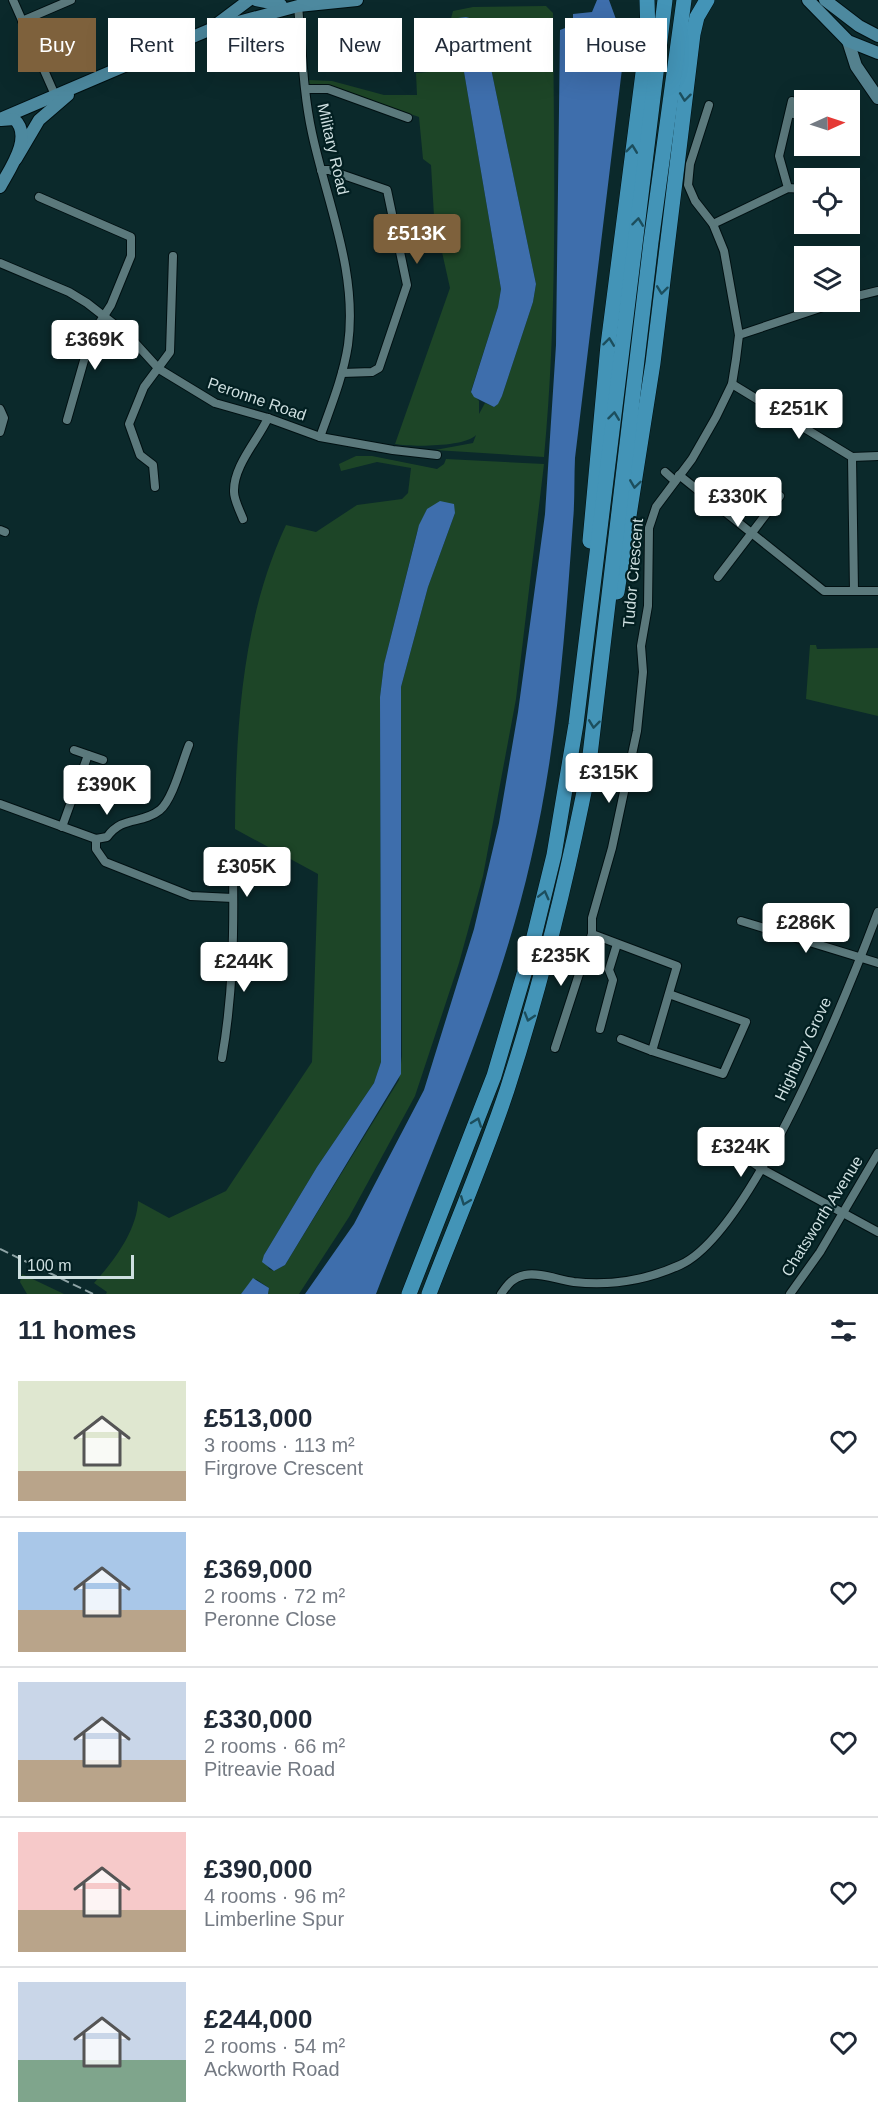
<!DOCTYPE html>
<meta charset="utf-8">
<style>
:root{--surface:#fff;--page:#f6f6f7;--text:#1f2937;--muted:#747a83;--line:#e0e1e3;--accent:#7e613c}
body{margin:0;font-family:Arial,sans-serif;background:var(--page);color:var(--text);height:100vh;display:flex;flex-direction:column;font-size:22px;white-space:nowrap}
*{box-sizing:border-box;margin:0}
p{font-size:20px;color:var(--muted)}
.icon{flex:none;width:33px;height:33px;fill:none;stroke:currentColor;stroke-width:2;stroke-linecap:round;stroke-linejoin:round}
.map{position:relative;height:1294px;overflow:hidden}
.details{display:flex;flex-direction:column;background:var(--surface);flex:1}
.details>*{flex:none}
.banner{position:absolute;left:18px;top:18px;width:843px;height:54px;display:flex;gap:12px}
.needle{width:39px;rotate:87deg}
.tools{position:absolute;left:794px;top:90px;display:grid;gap:12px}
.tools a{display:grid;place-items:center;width:66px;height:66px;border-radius:0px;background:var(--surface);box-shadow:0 6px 24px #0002;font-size:30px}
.scale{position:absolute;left:18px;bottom:15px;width:116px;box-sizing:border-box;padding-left:6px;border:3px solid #cedfe0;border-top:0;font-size:16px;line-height:21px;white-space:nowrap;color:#cedfe0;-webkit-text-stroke:4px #021f21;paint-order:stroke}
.price{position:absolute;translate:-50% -51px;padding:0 14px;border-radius:6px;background:#fff;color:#222;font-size:20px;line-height:39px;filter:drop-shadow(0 2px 3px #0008)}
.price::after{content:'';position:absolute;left:50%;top:36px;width:18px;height:14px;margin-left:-9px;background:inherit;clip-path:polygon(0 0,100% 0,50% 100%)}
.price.current{background:var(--accent);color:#fff}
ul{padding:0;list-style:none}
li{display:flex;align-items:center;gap:18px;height:150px;padding:0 18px}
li+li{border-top:2px solid var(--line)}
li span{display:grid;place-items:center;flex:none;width:168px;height:120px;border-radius:0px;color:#555}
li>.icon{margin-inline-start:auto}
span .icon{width:72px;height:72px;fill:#fffc;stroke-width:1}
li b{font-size:26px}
h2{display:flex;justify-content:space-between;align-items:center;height:72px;padding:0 18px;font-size:26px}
.tag{padding:0 21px;border-radius:0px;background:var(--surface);box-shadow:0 6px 24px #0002;font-size:21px;line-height:54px}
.tag.current{background:var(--accent);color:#fff}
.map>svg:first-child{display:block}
</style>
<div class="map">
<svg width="878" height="1294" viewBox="0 0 878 1294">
<rect width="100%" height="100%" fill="#0b292b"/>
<g fill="#1d4527" fill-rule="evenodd">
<path d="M546 6 553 13C554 161 558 309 544 457L435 450 473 443 476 435C465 447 412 447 395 444L450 288 434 216 431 165 423 159 419 117 326 85H309L308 80 332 81 384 95H417L416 73 455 70 449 26 453 11 473 7ZM458 18 484 35 536 284 533 302 502 396 494 407 485 403 479 414V401L471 391 498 307 501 289 456 25Z"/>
<path d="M356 456H372L437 469 444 464 446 459 544 464 516 699 483 876 459 963 415 1096 349 1217 299 1294H268L269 1288 256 1279 241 1294H106L107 1292 94 1283C113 1262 137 1231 138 1201L169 1218 226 1191 312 1062 318 874 235 829C236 726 242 619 286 525L316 532 357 505 402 499 408 493 411 468 377 462 341 471 339 464ZM427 509 455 513 428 587 401 687 402 1056 399 1080 285 1265 274 1271 269 1269 264 1255 317 1167 374 1083 381 1062 380 697 384 664 417 532Z"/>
<path d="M810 645H816L817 649 878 648V716L806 699Z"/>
<path d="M22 1274 64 1294H27L20 1282Z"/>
</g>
<g fill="#3e6eac">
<path d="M597 0H609L625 44 575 458C574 479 575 500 573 521 565 634 557 748 531 859 497 1009 431 1150 376 1294H305L354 1224 424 1090 474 929 499 823 518 712 545 514 556 345 560 30 573 25V14L592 12Z"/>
<path d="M466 17 476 20 483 30 536 284 533 302 502 396 498 404 494 407 474 397 471 392 498 307 501 289 456 25 458 18Z"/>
<path d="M440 501 454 504 455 513 428 587 401 687V1074L285 1265 274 1271 262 1262 264 1255 317 1167 374 1083 381 1062 380 697 384 664 419 525 427 509Z"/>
<path d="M253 1278 269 1288 268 1294H241Z"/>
</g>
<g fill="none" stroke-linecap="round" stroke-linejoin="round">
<g stroke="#001012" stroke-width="10">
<g id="street">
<path d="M13 0 55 95"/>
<path d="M298 6C302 48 303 92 312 133 327 203 358 272 348 345 343 377 331 406 320 437"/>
<path d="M22 21 71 0"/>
<path d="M306 89H328L408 118"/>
<path d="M790 113 798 115"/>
<path d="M321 170H329L387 190 407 285 379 368 372 372 342 373"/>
<path d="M788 188 779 156 792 101"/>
<path d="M39 197 131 237V256L111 305 91 336 67 420"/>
<path d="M713 224 788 188 804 189"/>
<path d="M0 263 69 292 87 303 128 335 159 369 215 403 268 418 320 437 393 450 437 455"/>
<path d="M849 298 878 291"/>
<path d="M739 335 838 302"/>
<path d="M732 384 852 457 878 456"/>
<path d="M0 409 4 418 0 432"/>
<path d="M852 457 854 591"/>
<path d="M665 472 675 481"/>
<path d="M679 475 824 591H878"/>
<path d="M155 487 153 465 140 455 129 424 144 387 170 352 173 256"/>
<path d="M243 519C240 511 234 500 234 492 233 466 258 440 268 418"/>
<path d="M0 530 5 532"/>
<path d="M718 577 780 496"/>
<path d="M74 750 103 760"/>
<path d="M0 804 96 839 107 837C123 815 141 825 160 810 173 799 182 762 189 745"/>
<path d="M62 827 88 755"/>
<path d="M96 839V849L105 862 191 896 233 898"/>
<path d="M741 921 878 963"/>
<path d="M592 934 677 966 652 1051 621 1039"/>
<path d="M600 1029 613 980 609 970 617 944"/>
<path d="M555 1048 592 934V918L612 848 637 731 643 672 641 646 648 606 649 528 656 507 692 459 716 417 732 384 736 359 739 335 724 251 713 224 695 201 688 185 690 164 709 105"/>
<path d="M652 1051 723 1074 746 1022 669 994"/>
<path d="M222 1058C233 995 234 934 233 870"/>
<path d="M723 1142 762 1169 878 1232"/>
<path d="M501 1294C508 1284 512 1278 525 1275 539 1272 559 1280 574 1282 611 1286 647 1280 680 1265 752 1233 849 989 878 912"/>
<path d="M790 1294 820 1252 878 1153"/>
</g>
</g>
<g stroke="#001012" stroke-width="14">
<path id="secondary" d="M848 41 856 66 878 98"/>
</g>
<g stroke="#001012" stroke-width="14">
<g id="primary">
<path d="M256 0 281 5"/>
<path d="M808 0 848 41 878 53"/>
<path d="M825 0 859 26 878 36"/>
<path d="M217 24 249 0"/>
<path d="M0 119 209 30 298 6 357 0"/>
<path d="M16 159 39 120 68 95"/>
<path d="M0 187C9 170 34 136 14 119L1 120"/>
</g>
</g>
<g stroke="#001012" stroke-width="16">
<g id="highway">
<path d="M590 541 608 345 648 34 647 0"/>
<path d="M617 592 653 363 693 34 697 17 707 0"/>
<path d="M409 1294 494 1076 529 957 554 855 576 724 665 0"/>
<path d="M429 1294C455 1226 484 1159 507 1090 541 985 567 879 588 772L651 242 684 0"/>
</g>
</g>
<use href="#street" stroke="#5b797c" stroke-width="8"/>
<use href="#secondary" stroke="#54818e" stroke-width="12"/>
<use href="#primary" stroke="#4d899f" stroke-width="12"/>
<use href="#highway" stroke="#4394b7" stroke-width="15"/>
<path stroke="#8ea3a5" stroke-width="2" stroke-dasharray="9 4.5" stroke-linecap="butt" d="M0 1249 93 1294"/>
</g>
<defs><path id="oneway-chevron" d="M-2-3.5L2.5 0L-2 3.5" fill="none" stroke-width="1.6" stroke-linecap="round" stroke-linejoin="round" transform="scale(1.5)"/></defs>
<g stroke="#1c4e5d">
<use href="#oneway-chevron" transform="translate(685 97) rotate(97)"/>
<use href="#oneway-chevron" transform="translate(632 149) rotate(-83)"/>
<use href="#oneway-chevron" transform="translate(638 222) rotate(-83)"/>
<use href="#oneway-chevron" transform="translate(662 290) rotate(97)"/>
<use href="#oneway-chevron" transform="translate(609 342) rotate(-83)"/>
<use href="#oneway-chevron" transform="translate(614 416) rotate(-83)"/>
<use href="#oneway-chevron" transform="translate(635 484) rotate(98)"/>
<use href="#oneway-chevron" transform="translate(594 724) rotate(97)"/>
<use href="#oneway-chevron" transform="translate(544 895) rotate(-76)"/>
<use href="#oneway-chevron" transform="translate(529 1017) rotate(107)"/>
<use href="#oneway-chevron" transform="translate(477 1122) rotate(-70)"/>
<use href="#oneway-chevron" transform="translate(465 1201) rotate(111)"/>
</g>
<g text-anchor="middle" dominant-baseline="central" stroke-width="4.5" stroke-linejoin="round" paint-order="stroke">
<g font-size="16" fill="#cedfe0" stroke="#021f21">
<text transform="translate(333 149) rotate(77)">Military Road</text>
<text transform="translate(257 399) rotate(19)">Peronne Road</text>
<text transform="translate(633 573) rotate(-85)">Tudor Crescent</text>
<text transform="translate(803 1049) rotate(-65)">Highbury Grove</text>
<text transform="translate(822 1216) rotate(-58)">Chatsworth Avenue</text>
</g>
</g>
</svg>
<div class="tools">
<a><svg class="needle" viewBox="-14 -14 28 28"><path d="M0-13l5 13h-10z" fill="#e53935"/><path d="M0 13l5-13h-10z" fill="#747a83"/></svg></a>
<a><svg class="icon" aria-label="locate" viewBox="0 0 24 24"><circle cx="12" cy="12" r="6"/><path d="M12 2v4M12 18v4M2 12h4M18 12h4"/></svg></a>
<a><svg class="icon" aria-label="layers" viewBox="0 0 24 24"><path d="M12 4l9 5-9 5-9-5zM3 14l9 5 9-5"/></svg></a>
</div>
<div class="scale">100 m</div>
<b class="price current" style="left:417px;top:265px">£513K</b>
<b class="price" style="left:95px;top:371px">£369K</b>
<b class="price" style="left:799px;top:440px">£251K</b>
<b class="price" style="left:738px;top:528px">£330K</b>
<b class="price" style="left:609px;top:804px">£315K</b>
<b class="price" style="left:107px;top:816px">£390K</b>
<b class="price" style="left:247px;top:898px">£305K</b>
<b class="price" style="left:806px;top:954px">£286K</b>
<b class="price" style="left:561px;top:987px">£235K</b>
<b class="price" style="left:244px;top:993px">£244K</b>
<b class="price" style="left:741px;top:1178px">£324K</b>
<div class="banner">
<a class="tag current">Buy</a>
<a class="tag">Rent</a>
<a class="tag">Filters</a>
<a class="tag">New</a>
<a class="tag">Apartment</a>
<a class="tag">House</a>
</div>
</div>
<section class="details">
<h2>11 homes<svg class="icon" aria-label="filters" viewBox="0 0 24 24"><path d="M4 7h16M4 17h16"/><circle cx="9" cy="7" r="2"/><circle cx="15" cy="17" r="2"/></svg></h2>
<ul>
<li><span style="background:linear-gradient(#dfe7d0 75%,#b9a48a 0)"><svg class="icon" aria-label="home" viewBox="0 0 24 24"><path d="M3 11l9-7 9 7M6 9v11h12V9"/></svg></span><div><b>£513,000</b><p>3 rooms · 113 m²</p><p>Firgrove Crescent</p></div><svg class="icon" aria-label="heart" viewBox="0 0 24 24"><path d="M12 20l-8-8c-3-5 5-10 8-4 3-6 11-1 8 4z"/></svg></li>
<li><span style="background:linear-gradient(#a9c7e8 65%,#b9a48a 0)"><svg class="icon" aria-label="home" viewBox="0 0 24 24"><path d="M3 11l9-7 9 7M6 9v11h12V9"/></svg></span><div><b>£369,000</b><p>2 rooms · 72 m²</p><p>Peronne Close</p></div><svg class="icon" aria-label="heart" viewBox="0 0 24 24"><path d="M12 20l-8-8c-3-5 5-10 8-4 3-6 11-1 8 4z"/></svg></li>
<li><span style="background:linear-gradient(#c9d6e8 65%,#b9a48a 0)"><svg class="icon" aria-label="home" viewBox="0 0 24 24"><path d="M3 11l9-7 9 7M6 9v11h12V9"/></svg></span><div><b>£330,000</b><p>2 rooms · 66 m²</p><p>Pitreavie Road</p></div><svg class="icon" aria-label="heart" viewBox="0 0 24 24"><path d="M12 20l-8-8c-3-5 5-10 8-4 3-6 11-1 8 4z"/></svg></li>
<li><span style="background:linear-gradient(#f6c9c9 65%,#b9a48a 0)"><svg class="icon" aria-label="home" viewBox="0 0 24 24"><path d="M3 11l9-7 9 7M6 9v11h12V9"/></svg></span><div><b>£390,000</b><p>4 rooms · 96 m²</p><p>Limberline Spur</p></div><svg class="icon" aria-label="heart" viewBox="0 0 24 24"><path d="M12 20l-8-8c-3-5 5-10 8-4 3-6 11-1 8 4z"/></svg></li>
<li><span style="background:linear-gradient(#c9d6e8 65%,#7fa58c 0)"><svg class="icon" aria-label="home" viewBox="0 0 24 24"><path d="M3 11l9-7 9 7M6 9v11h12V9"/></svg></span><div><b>£244,000</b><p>2 rooms · 54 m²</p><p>Ackworth Road</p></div><svg class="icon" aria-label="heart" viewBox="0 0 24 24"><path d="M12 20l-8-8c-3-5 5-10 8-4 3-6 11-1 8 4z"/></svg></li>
</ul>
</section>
